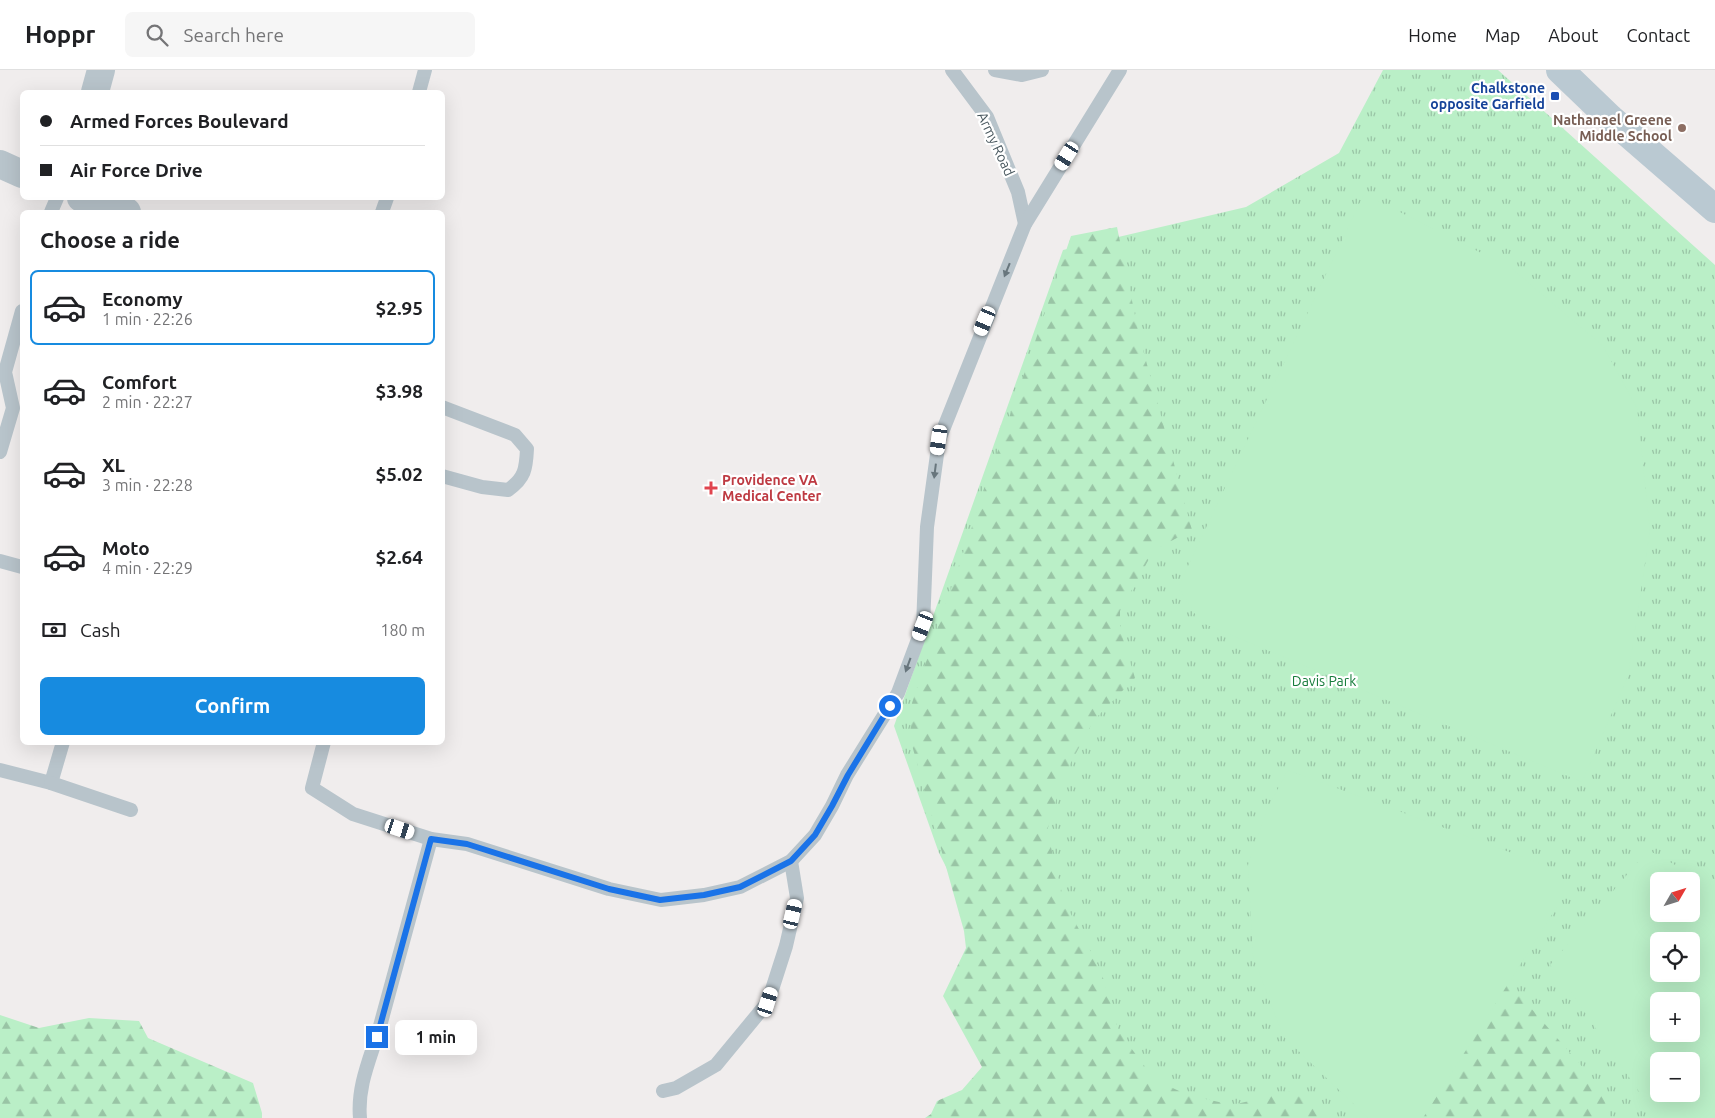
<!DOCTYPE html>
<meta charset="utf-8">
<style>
:root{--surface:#fff;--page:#f6f6f6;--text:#202124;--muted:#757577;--line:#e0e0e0;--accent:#178be0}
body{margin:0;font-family:Ubuntu,sans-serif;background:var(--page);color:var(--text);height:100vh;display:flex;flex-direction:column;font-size:19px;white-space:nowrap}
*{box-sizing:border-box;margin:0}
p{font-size:16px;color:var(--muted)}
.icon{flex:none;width:28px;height:28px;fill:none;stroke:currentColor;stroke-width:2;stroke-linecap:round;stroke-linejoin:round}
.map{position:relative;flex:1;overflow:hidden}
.side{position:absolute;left:20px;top:140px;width:425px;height:535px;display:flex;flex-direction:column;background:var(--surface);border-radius:8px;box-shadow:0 5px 20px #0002}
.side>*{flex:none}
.banner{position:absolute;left:20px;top:20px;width:425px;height:110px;border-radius:8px;box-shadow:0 5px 20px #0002;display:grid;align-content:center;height:110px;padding:0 20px;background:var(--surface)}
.needle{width:32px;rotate:51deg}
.fabs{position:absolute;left:1650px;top:802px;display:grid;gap:10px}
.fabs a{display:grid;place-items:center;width:50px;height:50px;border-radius:8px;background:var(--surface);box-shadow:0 5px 20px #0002;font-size:25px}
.end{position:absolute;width:22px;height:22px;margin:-11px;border:6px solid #1a73e8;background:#fff;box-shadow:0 0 0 2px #fff}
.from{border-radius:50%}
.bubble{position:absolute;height:35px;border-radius:8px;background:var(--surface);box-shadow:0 5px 20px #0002;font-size:16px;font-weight:700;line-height:35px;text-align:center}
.car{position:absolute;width:15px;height:30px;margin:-15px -8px;border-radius:6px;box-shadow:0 0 4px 1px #0007;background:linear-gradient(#fff 24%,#345 0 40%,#fff 0 76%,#345 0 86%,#fff 0)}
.banner b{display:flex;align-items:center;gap:18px;height:48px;font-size:19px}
.banner b+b{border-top:1px solid var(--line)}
.banner i{width:12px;height:12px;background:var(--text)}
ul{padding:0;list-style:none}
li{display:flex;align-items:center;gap:15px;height:75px;margin:0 10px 8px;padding:0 10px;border:2px solid transparent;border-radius:8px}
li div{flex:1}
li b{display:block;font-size:19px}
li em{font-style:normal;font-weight:700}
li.on{border-color:var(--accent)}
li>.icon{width:45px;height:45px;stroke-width:1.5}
h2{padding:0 20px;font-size:22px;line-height:60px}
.pay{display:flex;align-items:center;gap:12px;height:55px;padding:0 20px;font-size:19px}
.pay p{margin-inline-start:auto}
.cta{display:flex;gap:10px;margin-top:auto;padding:10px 20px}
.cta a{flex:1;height:58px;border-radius:8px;background:var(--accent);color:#fff;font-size:20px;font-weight:700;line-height:58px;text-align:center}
header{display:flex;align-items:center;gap:30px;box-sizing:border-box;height:70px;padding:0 25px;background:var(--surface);border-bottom:1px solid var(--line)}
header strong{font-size:24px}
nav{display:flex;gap:28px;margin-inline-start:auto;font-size:18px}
.search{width:350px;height:45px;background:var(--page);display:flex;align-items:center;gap:12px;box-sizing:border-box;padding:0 18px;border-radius:8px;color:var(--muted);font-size:19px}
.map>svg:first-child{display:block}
.grass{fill:url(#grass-tufts);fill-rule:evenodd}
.forest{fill:url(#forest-firs)}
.garden{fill:#baefc7;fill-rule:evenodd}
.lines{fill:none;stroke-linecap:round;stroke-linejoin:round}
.service{stroke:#b8c4cb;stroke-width:14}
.minor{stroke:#b8c4cb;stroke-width:28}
.secondary{stroke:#bac9d2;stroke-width:28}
.oneway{fill:#68767d}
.route{stroke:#1a73e8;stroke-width:6}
.transit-dot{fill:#1a4fb4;stroke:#fff;stroke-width:2}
.education-dot{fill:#8d6e63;stroke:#fff;stroke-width:2}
.health-dot{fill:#e0444e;stroke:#fff;stroke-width:2}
.labels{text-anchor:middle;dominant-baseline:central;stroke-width:4.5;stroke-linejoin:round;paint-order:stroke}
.transit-label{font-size:14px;font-weight:bold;fill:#164399;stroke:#fff;text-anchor:end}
.education-label{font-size:14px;font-weight:bold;fill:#785e54;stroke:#fff;text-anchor:end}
.street-label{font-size:14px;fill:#45545b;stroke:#fff}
.health-label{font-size:14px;font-weight:bold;fill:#be3a42;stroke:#fff;text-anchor:start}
.park-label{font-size:14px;fill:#167c3b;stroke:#fff}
</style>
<header>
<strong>Hoppr</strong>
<div class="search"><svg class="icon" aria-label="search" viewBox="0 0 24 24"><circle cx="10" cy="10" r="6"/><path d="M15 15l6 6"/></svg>Search here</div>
<nav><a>Home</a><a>Map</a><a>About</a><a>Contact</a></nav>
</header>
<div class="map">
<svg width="1715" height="1048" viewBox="0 0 1715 1048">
<defs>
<pattern id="grass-tufts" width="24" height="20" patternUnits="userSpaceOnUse" patternTransform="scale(1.25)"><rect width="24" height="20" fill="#baefc7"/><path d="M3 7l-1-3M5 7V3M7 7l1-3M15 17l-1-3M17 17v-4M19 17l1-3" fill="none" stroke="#99c4a5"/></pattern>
<pattern id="forest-firs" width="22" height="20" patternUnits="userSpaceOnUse" patternTransform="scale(1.25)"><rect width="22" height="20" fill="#baefc7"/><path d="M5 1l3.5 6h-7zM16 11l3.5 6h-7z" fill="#99c4a5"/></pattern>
</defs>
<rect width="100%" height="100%" fill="#f0eded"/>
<path class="grass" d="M1383 0H1498L1715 195V1048H1059L1063 1029 939 783 894 656 1063 180 1246 137 1339 83ZM1659 811H1691V844H1659ZM1659 871H1691V904H1659ZM1659 931H1691V964H1659ZM1659 991H1691V1024H1659Z"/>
<g class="forest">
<polygon points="1117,157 1139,265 1192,460 1154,480 1120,541 1120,559 1135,608 1094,650 1063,707 1047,761 1064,831 1101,901 1119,962 1155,1010 1188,1025 1232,1035 1292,1021 1329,1048 925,1048 931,1044 937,1031 962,1020 982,997 943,926 966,878 964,861 910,668 912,633 1071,166"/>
<polygon points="1486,912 1509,913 1599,1016 1611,1048 1399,1048"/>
<polygon points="0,945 39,958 89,948 139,951 148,968 253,1013 262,1043 262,1048 0,1048"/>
</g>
<g class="garden">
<polygon points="1364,124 1511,198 1603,276 1637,338 1650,460 1628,606 1582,712 1200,552 1178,517"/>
<polygon points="1715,440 1715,599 1711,600 1711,444"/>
<polygon points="1288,700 1552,798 1565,824 1423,1048 1368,1048 1283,966 1253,886 1248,795 1267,739"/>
<path d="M1648 780 1715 817V1037L1713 1048H1663L1648 1035 1569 919 1550 895ZM1691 811V844H1659V811ZM1691 871V904H1659V871ZM1691 931V964H1659V931ZM1691 991V1024H1659V991Z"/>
</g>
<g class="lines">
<g class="service">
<polyline points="952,0 987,47 1018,122 1025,154"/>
<polyline points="995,0 1022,5 1042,0"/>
<polyline points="419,22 425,0"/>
<polyline points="51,142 57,128"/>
<polyline points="382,142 387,128"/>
<path d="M442 337 515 365 527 379C526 399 525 408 508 420L482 417 442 406"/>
<polyline points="0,382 13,338 5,302 22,241"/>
<polyline points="0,491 22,497"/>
<polyline points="324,672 312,718 353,744 431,769 467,774 609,819 661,830 704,825 740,817 791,791 815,765 832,736 847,705 898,623 923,556 927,457 939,370 1025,154 1120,0"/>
<polyline points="0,700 51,713 63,672"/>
<polyline points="51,713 131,740"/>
<polyline points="663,1021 676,1018 716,995 768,932 786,876 797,828 791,791"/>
<path d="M360 1048C357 1015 371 987 380 956 397 894 414 831 431 769"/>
</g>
<g class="minor">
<polyline points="95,22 101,0"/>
<polyline points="0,94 22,104"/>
<polyline points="81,128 127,142"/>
</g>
<polyline class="secondary" points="1560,0 1610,48 1715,139"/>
</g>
<defs><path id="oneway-solid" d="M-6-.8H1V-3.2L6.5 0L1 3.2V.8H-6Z" transform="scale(1.25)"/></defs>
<g class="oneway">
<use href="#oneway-solid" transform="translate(1007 200) rotate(112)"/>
<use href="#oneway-solid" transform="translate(935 401) rotate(97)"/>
<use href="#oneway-solid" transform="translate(908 595) rotate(110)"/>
</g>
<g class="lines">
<polyline class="route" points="377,967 431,769 467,774 609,819 660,830 704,825 740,817 791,791 815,765 832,736 848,705 890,636"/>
</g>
<rect class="transit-dot" x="1550" y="21" width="10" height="10" rx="2.5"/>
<circle class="education-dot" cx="1682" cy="58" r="5"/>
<path class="health-dot" d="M708.5 410.5h5v5h5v5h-5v5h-5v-5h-5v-5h5z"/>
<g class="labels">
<g class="transit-label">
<text x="1545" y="18">Chalkstone<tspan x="1545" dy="16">opposite Garfield</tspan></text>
</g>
<g class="education-label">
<text x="1672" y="50">Nathanael Greene<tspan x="1672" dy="16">Middle School</tspan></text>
</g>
<g class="street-label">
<text transform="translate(996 74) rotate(65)">Army Road</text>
</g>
<g class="health-label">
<text x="722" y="410">Providence VA<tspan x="722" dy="16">Medical Center</tspan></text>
</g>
<g class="park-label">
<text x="1324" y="611">Davis Park</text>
</g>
</g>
</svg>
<div class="fabs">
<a><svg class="needle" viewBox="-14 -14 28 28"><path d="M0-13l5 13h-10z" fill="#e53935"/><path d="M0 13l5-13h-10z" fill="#757577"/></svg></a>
<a><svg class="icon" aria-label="locate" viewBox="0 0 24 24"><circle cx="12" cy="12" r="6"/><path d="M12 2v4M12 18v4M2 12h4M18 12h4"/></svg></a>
<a>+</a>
<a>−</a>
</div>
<i class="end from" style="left:890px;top:636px"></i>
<i class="end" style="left:377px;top:967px"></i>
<div class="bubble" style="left:395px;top:950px;width:82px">1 min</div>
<i class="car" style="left:1067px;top:86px;rotate:212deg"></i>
<i class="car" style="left:985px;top:251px;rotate:203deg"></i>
<i class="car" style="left:939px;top:370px;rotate:188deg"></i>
<i class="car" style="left:923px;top:556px;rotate:201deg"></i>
<i class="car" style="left:400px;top:759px;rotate:108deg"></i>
<i class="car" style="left:793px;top:844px;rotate:13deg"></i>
<i class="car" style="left:768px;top:932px;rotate:18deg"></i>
<div class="banner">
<b><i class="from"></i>Armed Forces Boulevard</b>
<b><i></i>Air Force Drive</b>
</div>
<section class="side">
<h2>Choose a ride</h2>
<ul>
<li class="on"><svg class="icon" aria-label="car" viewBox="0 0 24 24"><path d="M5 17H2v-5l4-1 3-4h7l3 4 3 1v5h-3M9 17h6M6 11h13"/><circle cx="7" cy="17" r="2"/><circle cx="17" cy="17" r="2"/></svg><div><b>Economy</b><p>1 min · 22:26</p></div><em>$2.95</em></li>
<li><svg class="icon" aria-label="car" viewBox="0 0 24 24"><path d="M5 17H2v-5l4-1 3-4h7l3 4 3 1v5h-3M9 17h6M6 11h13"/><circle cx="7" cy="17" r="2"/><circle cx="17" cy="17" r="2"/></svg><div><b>Comfort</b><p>2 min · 22:27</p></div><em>$3.98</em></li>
<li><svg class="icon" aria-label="car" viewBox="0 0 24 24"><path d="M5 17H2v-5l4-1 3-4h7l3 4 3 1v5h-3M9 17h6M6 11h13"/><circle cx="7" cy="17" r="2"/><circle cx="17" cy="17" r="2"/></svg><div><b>XL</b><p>3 min · 22:28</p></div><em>$5.02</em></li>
<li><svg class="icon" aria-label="car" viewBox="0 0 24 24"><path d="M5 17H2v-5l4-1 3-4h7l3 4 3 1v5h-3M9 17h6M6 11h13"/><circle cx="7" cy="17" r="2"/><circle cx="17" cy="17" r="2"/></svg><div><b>Moto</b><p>4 min · 22:29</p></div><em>$2.64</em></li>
</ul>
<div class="pay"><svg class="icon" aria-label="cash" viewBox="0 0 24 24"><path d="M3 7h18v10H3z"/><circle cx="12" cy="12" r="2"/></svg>Cash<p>180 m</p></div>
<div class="cta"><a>Confirm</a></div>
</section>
</div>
